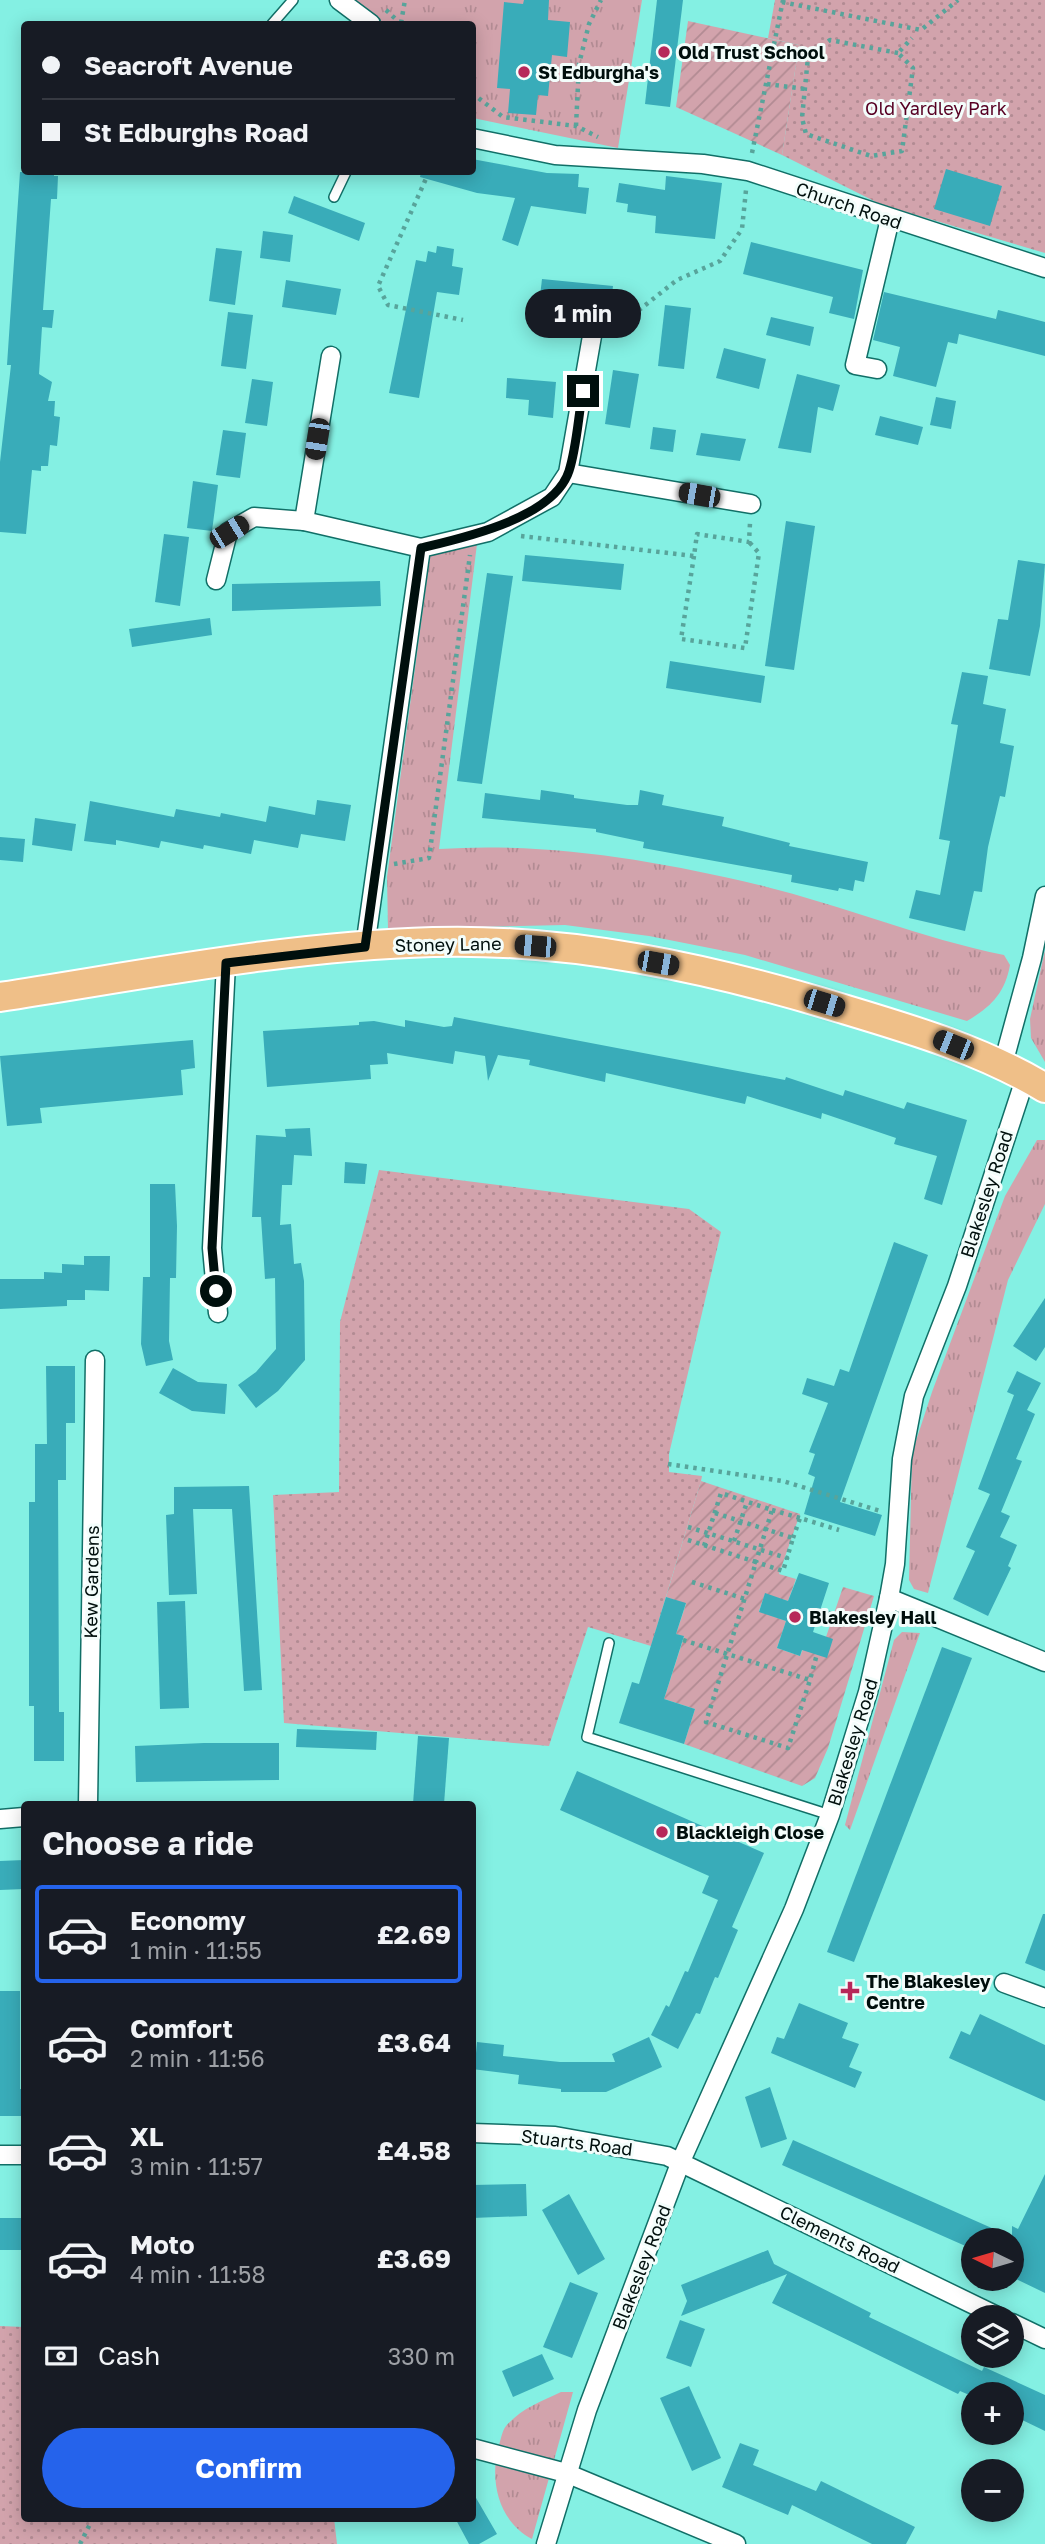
<!DOCTYPE html>
<meta charset="utf-8">
<style>
:root{--surface:#171b24;--page:#20242c;--text:#f1f3f6;--muted:#9ea1a6;--line:#363941;--accent:#2563eb}
body{margin:0;font-family:"Golos Text",sans-serif;background:var(--page);color:var(--text);height:100vh;display:flex;flex-direction:column;font-size:26px;white-space:nowrap}
*{box-sizing:border-box;margin:0}
p{font-size:23px;color:var(--muted)}
.icon{flex:none;width:38px;height:38px;fill:none;stroke:currentColor;stroke-width:2;stroke-linecap:round;stroke-linejoin:round}
.map{position:relative;flex:1;overflow:hidden}
.panel{position:absolute;left:21px;top:1801px;width:455px;height:721px;display:flex;flex-direction:column;background:var(--surface);border-radius:7px;box-shadow:0 4px 18px #0003}
.panel>*{flex:none}
.hud{position:absolute;left:21px;top:21px;width:455px;height:154px;border-radius:7px;box-shadow:0 4px 18px #0003;display:grid;align-content:center;height:154px;padding:0 21px;background:var(--surface)}
.needle{width:46px;rotate:275deg}
.fabs{position:absolute;left:961px;top:2228px;display:grid;gap:14px}
.fabs a{display:grid;place-items:center;width:63px;height:63px;border-radius:50%;background:var(--surface);box-shadow:0 4px 18px #0003;font-size:35px}
.end{position:absolute;width:32px;height:32px;margin:-16px;border:9px solid #000f0d;background:#fff;box-shadow:0 0 0 4px #fff}
.from{border-radius:50%}
.bubble{position:absolute;height:49px;border-radius:24px;background:var(--surface);box-shadow:0 4px 18px #0003;font-size:23px;font-weight:700;line-height:49px;text-align:center}
.car{position:absolute;width:21px;height:42px;margin:-21px -10px;border-radius:9px;box-shadow:0 0 5px 2px #0007;background:linear-gradient(#222 24%,#8ab4d8 0 40%,#222 0 76%,#8ab4d8 0 86%,#222 0)}
.hud b{display:flex;align-items:center;gap:24px;height:66px;font-size:26px}
.hud b+b{border-top:2px solid var(--line)}
.hud i{width:18px;height:18px;background:var(--text)}
ul{padding:0;list-style:none}
li{display:flex;align-items:center;gap:21px;height:98px;margin:0 14px 10px;padding:0 7px;border:4px solid transparent;border-radius:7px}
li div{flex:1}
li b{display:block;font-size:26px}
li em{font-style:normal;font-weight:700}
li.selected{border-color:var(--accent)}
li>.icon{width:63px;height:63px;stroke-width:1.5}
h2{padding:0 21px;font-size:32px;line-height:84px}
.pay{display:flex;align-items:center;gap:18px;height:77px;padding:0 21px;font-size:26px}
.pay p{margin-inline-start:auto}
.button{display:flex;gap:14px;margin-top:auto;padding:14px 21px}
.button a{flex:1;height:80px;border-radius:42px;background:var(--accent);color:#fff;font-size:28px;font-weight:700;line-height:80px;text-align:center}
.map>svg:first-child{display:block}
.grass{fill:url(#grass-tufts)}
.park{fill:url(#park-dots)}
.garden{fill:url(#garden-furrows)}
.building{fill:#39acb9}
.lines{fill:none;stroke-linecap:round;stroke-linejoin:round}
.lane-casing{stroke:#116f67;stroke-width:12}
.street-casing{stroke:#116f67;stroke-width:21}
.primary-casing{stroke:#fff;stroke-width:32}
.path{stroke:#58a49b;stroke-width:4.5;stroke-dasharray:3.5 5;stroke-linecap:butt}
.lane{stroke:#fff;stroke-width:9}
.street{stroke:#fff;stroke-width:18}
.primary{stroke:#efbf88;stroke-width:28}
.route{stroke:#000f0d;stroke-width:9}
.poi-dot{fill:#b7285a;stroke:#f3fdfb;stroke-width:2.5}
.labels{text-anchor:middle;dominant-baseline:central;stroke-width:6;stroke-linejoin:round;paint-order:stroke}
.poi-label{font-size:18px;font-weight:bold;fill:#000f0d;stroke:#f3fdfb;text-anchor:start}
.park-label{font-size:18px;fill:#570023;stroke:#f3fdfb}
.street-label{font-size:18px;fill:#000f0d;stroke:#f3fdfb}
</style>
<div class="map">
<svg width="1045" height="2544" viewBox="0 0 1045 2544">
<defs>
<pattern id="grass-tufts" width="24" height="20" patternUnits="userSpaceOnUse" patternTransform="scale(1.75)"><rect width="24" height="20" fill="#d2a3ac"/><path d="M3 7l-1-3M5 7V3M7 7l1-3M15 17l-1-3M17 17v-4M19 17l1-3" fill="none" stroke="#b28b93"/></pattern>
<pattern id="park-dots" width="8" height="8" patternUnits="userSpaceOnUse" patternTransform="scale(1.75)"><rect width="8" height="8" fill="#d2a3ac"/><path d="M2 2h.1M6 6h.1" fill="none" stroke="#b28b93" stroke-width="1.8" stroke-linecap="round"/></pattern>
<pattern id="garden-furrows" width="10" height="10" patternUnits="userSpaceOnUse" patternTransform="scale(1.75)"><rect width="10" height="10" fill="#d2a3ac"/><path d="M-1 1l2-2M0 10L10 0M9 11l2-2" fill="none" stroke="#b28b93"/></pattern>
</defs>
<rect width="100%" height="100%" fill="#84f0e3"/>
<g class="grass">
<polygon points="355,0 642,0 618,148 473,118 472,24 383,24"/>
<path d="M477 544 439 849C547 842 654 860 759 885 842 905 920 938 1004 955L1010 965C1005 993 991 1007 967 1021L745 955 649 936 565 925 388 929 387 877 430 556Z"/>
<polygon points="1045,950 1045,1062 1031,1038 1030,1019"/>
<polygon points="1037,1140 1045,1140 1045,1204 1008,1280 928,1593 914,1589 909,1580 912,1453 932,1392 1005,1196"/>
<polygon points="902,1632 920,1633 850,1830 845,1825 894,1640"/>
<path d="M561 2392H573L532 2539C498 2521 489 2480 499 2445 501 2439 502 2431 506 2426 522 2408 540 2402 561 2392Z"/>
</g>
<g class="park">
<polygon points="775,0 1045,0 1045,253 882,205 782,155 799,45 768,38"/>
<polygon points="379,1170 689,1209 721,1232 669,1454 669,1472 702,1476 701,1481 651,1646 588,1627 549,1746 284,1723 273,1495 339,1492 340,1322"/>
<polygon points="0,2326 24,2327 24,2518 334,2518 337,2544 0,2544"/>
</g>
<g class="garden">
<polygon points="688,21 799,45 782,155 676,107"/>
<polygon points="701,1481 800,1514 779,1574 796,1579 788,1601 765,1594 759,1611 786,1621 777,1648 800,1656 803,1649 826,1637 843,1587 874,1596 828,1748 815,1778 802,1786 684,1744 695,1709 664,1699 684,1637 676,1634 686,1604 666,1597"/>
</g>
<g class="building">
<polygon points="524,0 549,0 548,20 570,22 567,57 552,55 548,96 538,95 536,115 508,113 510,89 497,88 504,2 523,4"/>
<polygon points="657,0 683,0 670,107 645,104"/>
<polygon points="472,159 547,173 579,174 578,187 589,188 586,214 531,206 518,246 502,240 515,198 477,193 420,177 421,172 472,172"/>
<polygon points="946,169 1002,186 990,226 934,209"/>
<polygon points="20,172 54,172 54,176 58,176 57,199 51,199 43,310 54,310 52,328 42,327 39,374 52,382 48,401 55,401 54,416 60,417 57,446 50,445 48,466 41,466 41,471 32,470 26,534 0,532 0,462 11,365 7,365"/>
<polygon points="666,176 722,183 715,239 655,233 656,216 627,212 628,204 616,202 619,183 665,190"/>
<polygon points="294,196 365,223 359,241 288,213"/>
<polygon points="263,231 293,235 290,262 260,258"/>
<polygon points="751,242 863,270 854,319 829,313 833,297 743,274"/>
<polygon points="437,246 454,249 452,266 463,268 459,295 437,292 419,398 389,393 416,260 426,262 428,251 436,253"/>
<polygon points="216,248 242,251 235,305 209,301"/>
<polygon points="542,279 613,286 610,313 539,305"/>
<polygon points="286,280 341,289 336,315 282,307"/>
<polygon points="884,292 996,319 998,310 1045,322 1045,356 959,334 957,344 948,342 936,387 893,376 900,347 873,340"/>
<polygon points="665,305 691,308 684,369 658,366"/>
<polygon points="228,312 253,315 246,369 221,366"/>
<polygon points="771,317 814,327 810,346 766,335"/>
<polygon points="724,348 766,359 759,389 716,378"/>
<polygon points="613,370 639,374 630,428 605,424"/>
<polygon points="797,374 840,385 833,411 818,407 811,453 778,448"/>
<polygon points="507,378 556,382 553,418 528,415 529,400 506,398"/>
<polygon points="252,379 273,382 267,426 245,423"/>
<polygon points="936,397 956,401 951,429 930,425"/>
<polygon points="880,416 923,427 918,445 875,435"/>
<polygon points="653,427 676,430 673,452 650,449"/>
<polygon points="223,430 246,433 240,478 216,475"/>
<polygon points="701,433 746,439 740,461 696,455"/>
<polygon points="193,481 218,485 212,531 187,528"/>
<polygon points="786,521 815,526 794,670 765,666"/>
<polygon points="164,534 189,537 180,606 155,602"/>
<polygon points="525,555 624,564 621,590 522,581"/>
<polygon points="1018,560 1045,564 1040,626 1030,676 989,669 998,619 1008,620"/>
<polygon points="487,573 513,576 482,784 457,781"/>
<polygon points="380,581 381,606 232,611 232,584"/>
<polygon points="210,618 212,635 132,647 129,629"/>
<polygon points="670,661 765,676 761,703 666,688"/>
<polygon points="962,672 988,676 983,704 1006,709 1000,743 1014,746 1005,797 1000,796 988,847 982,892 974,891 965,931 909,918 916,890 940,895 950,841 939,839 958,725 951,724"/>
<polygon points="541,790 574,795 574,798 627,805 638,805 640,790 664,795 662,805 724,817 722,826 790,843 789,846 868,862 864,882 855,880 853,891 839,888 838,891 791,882 792,875 643,848 644,842 596,832 596,829 482,818 485,793 540,800"/>
<polygon points="317,800 351,805 345,841 301,834 298,848 254,840 251,854 204,845 203,849 161,841 159,848 116,840 116,845 84,841 90,801 174,817 176,809 220,817 221,813 266,822 269,806 315,815"/>
<polygon points="35,818 76,824 72,851 32,845"/>
<polygon points="0,837 25,839 23,862 0,860"/>
<polygon points="454,1017 785,1080 786,1077 843,1096 845,1090 904,1109 907,1102 967,1120 942,1205 924,1199 937,1156 894,1144 896,1138 822,1113 821,1119 747,1096 745,1104 606,1073 605,1082 529,1065 530,1060 498,1055 488,1081 485,1056 455,1051 453,1064 387,1053 388,1064 370,1065 371,1079 267,1087 263,1031 359,1025 359,1022 374,1021 405,1027 405,1020 444,1027 452,1026"/>
<polygon points="193,1040 195,1068 181,1070 183,1095 40,1108 42,1123 7,1126 0,1056"/>
<polygon points="310,1128 312,1156 294,1155 292,1185 282,1185 280,1225 291,1224 294,1264 301,1263 304,1281 305,1360 278,1391 256,1408 238,1385 256,1372 276,1349 275,1278 265,1279 261,1217 252,1217 256,1135 286,1137 285,1129"/>
<polygon points="345,1162 367,1164 365,1184 344,1183"/>
<polygon points="150,1184 175,1184 177,1226 176,1278 170,1278 169,1341 173,1360 146,1366 141,1344 143,1277 150,1277"/>
<polygon points="894,1242 928,1255 840,1502 882,1515 875,1536 804,1514 815,1477 808,1474 815,1454 809,1452 828,1403 802,1394 807,1378 834,1386 840,1369 849,1372"/>
<polygon points="84,1256 110,1256 109,1291 85,1290 85,1300 67,1300 67,1306 0,1309 0,1279 44,1279 44,1272 62,1273 62,1264 84,1265"/>
<polygon points="1045,1298 1045,1347 1036,1361 1013,1346"/>
<polygon points="46,1366 75,1366 75,1423 66,1423 66,1480 58,1480 59,1712 64,1712 64,1761 34,1761 34,1706 29,1706 29,1502 35,1502 35,1444 47,1444"/>
<polygon points="173,1368 198,1382 227,1384 225,1414 192,1411 159,1393"/>
<polygon points="1017,1371 1041,1383 1027,1410 1035,1414 1016,1459 1022,1461 1001,1512 1010,1516 1000,1537 1017,1545 1008,1566 1011,1568 988,1616 953,1599 975,1551 966,1547 990,1494 978,1489 1014,1395 1007,1392"/>
<polygon points="249,1486 262,1690 244,1691 232,1509 193,1509 197,1594 169,1595 166,1515 174,1514 174,1487"/>
<polygon points="799,1573 829,1583 813,1632 833,1639 827,1658 802,1650 800,1656 777,1648 786,1621 759,1612 765,1593 788,1601"/>
<polygon points="666,1597 686,1603 676,1634 684,1636 664,1699 695,1709 684,1744 619,1723 632,1682 639,1684"/>
<polygon points="185,1601 189,1708 160,1709 157,1602"/>
<polygon points="942,1647 972,1658 854,1962 827,1952"/>
<polygon points="297,1729 377,1732 376,1750 296,1747"/>
<polygon points="418,1736 449,1738 444,1804 413,1804"/>
<polygon points="204,1743 279,1743 279,1780 136,1782 135,1746"/>
<polygon points="577,1771 764,1853 732,1927 738,1930 718,1978 715,1977 700,2014 696,2013 678,2049 651,2035 666,2005 669,2007 685,1971 688,1972 718,1900 702,1893 709,1876 560,1810"/>
<polygon points="24,1860 24,1889 0,1890 0,1861"/>
<polygon points="1043,1914 1045,1914 1045,1971 1025,1963"/>
<polygon points="0,1991 20,1991 20,2089 24,2089 24,2116 0,2116"/>
<polygon points="799,2003 848,2023 842,2038 859,2044 849,2067 862,2072 855,2088 771,2053 777,2037 784,2039"/>
<polygon points="980,2014 1045,2045 1045,2101 949,2058 961,2031 970,2035"/>
<polygon points="649,2037 662,2067 606,2092 561,2092 561,2089 518,2084 519,2075 472,2069 472,2052 476,2053 477,2042 504,2045 503,2056 560,2062 615,2062 612,2054"/>
<polygon points="770,2087 787,2139 761,2148 745,2097"/>
<polygon points="793,2140 1012,2237 1012,2226 1018,2229 1045,2174 1045,2293 1012,2277 1012,2240 973,2240 970,2248 782,2165"/>
<polygon points="526,2184 527,2216 472,2218 472,2185"/>
<polygon points="569,2194 605,2259 578,2275 542,2210"/>
<rect x="0" y="2218" width="24" height="32"/>
<polygon points="768,2250 774,2264 871,2313 869,2317 982,2371 984,2367 1045,2395 1045,2431 1012,2415 1012,2394 967,2394 960,2391 958,2394 772,2303 787,2274 681,2316 687,2301 681,2285"/>
<polygon points="570,2282 598,2293 572,2358 543,2347"/>
<polygon points="680,2320 705,2329 691,2367 666,2358"/>
<polygon points="542,2354 554,2379 513,2397 502,2371"/>
<polygon points="689,2386 721,2458 692,2471 660,2398"/>
<polygon points="740,2443 759,2450 753,2465 816,2491 821,2481 915,2527 906,2544 872,2544 792,2505 788,2515 722,2487"/>
<polygon points="472,2491 497,2534 479,2544 469,2544 455,2518 472,2518"/>
</g>
<g class="lines">
<defs>
<g id="lane">
<polyline points="272,24 293,0"/>
<polyline points="334,197 346,172"/>
<polyline points="609,1643 587,1737 830,1815"/>
</g>
<g id="street">
<polyline points="339,0 371,24"/>
<polyline points="472,138 555,155 703,164 748,171 1045,268"/>
<polyline points="331,356 304,521 421,548"/>
<polyline points="877,369 855,365 890,219"/>
<polyline points="568,473 751,504"/>
<polyline points="216,580 228,532 254,517 304,521"/>
<polyline points="365,947 421,548 488,532 552,497 568,473 592,336"/>
<polyline points="1003,1064 1032,958 1045,896"/>
<polyline points="218,1313 212,1248 226,963"/>
<polyline points="889,1598 1045,1662"/>
<polyline points="88,1804 95,1360"/>
<polyline points="0,1819 24,1817"/>
<polyline points="1004,1983 1045,1998"/>
<polyline points="472,2133 555,2136 667,2156 999,2317"/>
<polyline points="0,2155 24,2155"/>
<polyline points="1012,2323 1045,2339"/>
<polyline points="472,2448 566,2473 736,2544"/>
<polyline points="546,2544 587,2410 681,2161 794,1909 830,1815 868,1692 889,1598 895,1564 902,1459 914,1396 957,1286 1026,1076"/>
</g>
<path id="primary" d="M0 997C143 975 288 946 433 942 570 938 709 968 840 1008 910 1029 982 1050 1045 1088"/>
</defs>
<use href="#lane" class="lane-casing"/>
<use href="#street" class="street-casing"/>
<use href="#primary" class="primary-casing"/>
<g class="path">
<polyline points="782,2 921,30 958,0"/>
<polyline points="386,10 401,24"/>
<polyline points="401,23 405,0"/>
<polyline points="898,53 830,40 808,57 802,118 806,134 871,156 902,151 913,68 898,53 912,38"/>
<polyline points="767,84 805,89"/>
<polyline points="472,93 503,117 576,126 598,137"/>
<polyline points="576,126 579,64 589,24 601,0"/>
<polyline points="752,153 783,0"/>
<polyline points="429,172 378,286 388,305 463,320"/>
<polyline points="609,327 634,314 677,280 720,261 742,229 746,190"/>
<polyline points="521,536 694,556 697,534 749,542 750,523"/>
<polyline points="694,556 681,639 745,648 759,553 749,542"/>
<polyline points="394,864 429,858 470,555"/>
<polyline points="668,1464 783,1481 880,1511"/>
<polyline points="772,1510 800,1518"/>
<polyline points="715,1513 793,1538 787,1558"/>
<path d="M688 1527C721 1537 754 1548 787 1558L783 1571 756 1562C761 1545 767 1527 772 1510L721 1493 704 1546"/>
<polyline points="793,1538 800,1518 839,1530"/>
<polyline points="688,1540 756,1562 706,1722 788,1748 810,1680"/>
<polyline points="734,1541 747,1502"/>
<polyline points="692,1582 745,1599"/>
<polyline points="820,1610 865,1624"/>
<polyline points="683,1640 810,1680 817,1654"/>
<polyline points="80,2544 93,2518"/>
</g>
<use href="#lane" class="lane"/>
<use href="#street" class="street"/>
<use href="#primary" class="primary"/>
</g>
<g class="lines">
<path class="route" d="M216 1291 212 1248 226 963 365 947 421 548C463 538 554 518 569 471 577 446 578 417 583 391"/>
</g>
<g class="poi-dot">
<circle cx="664" cy="52" r="7"/>
<circle cx="524" cy="72" r="7"/>
<circle cx="795" cy="1617" r="7"/>
<circle cx="662" cy="1832" r="7"/>
<path d="M846.5 1980.5h7v7h7v7h-7v7h-7v-7h-7v-7h7z"/>
</g>
<g class="labels">
<g class="poi-label">
<text x="678" y="52">Old Trust School</text>
<text x="538" y="72">St Edburgha's</text>
<text x="809" y="1617">Blakesley Hall</text>
<text x="676" y="1832">Blackleigh Close</text>
<text x="866" y="1981">The Blakesley<tspan x="866" dy="21">Centre</tspan></text>
</g>
<g class="park-label">
<text x="936" y="108">Old Yardley Park</text>
</g>
<g class="street-label">
<text transform="translate(849 205) rotate(19)">Church Road</text>
<text transform="translate(448 944) rotate(-1)">Stoney Lane</text>
<text transform="translate(986 1194) rotate(-72)">Blakesley Road</text>
<text transform="translate(91 1582) rotate(-89)">Kew Gardens</text>
<text transform="translate(852 1742) rotate(-73)">Blakesley Road</text>
<text transform="translate(577 2142) rotate(7)">Stuarts Road</text>
<text transform="translate(840 2239) rotate(26)">Clements Road</text>
<text transform="translate(641 2267) rotate(-69)">Blakesley Road</text>
</g>
</g>
</svg>
<div class="fabs">
<a><svg class="needle" viewBox="-14 -14 28 28"><path d="M0-13l5 13h-10z" fill="#e53935"/><path d="M0 13l5-13h-10z" fill="#9ea1a6"/></svg></a>
<a><svg class="icon" aria-label="layers" viewBox="0 0 24 24"><path d="M12 4l9 5-9 5-9-5zM3 14l9 5 9-5"/></svg></a>
<a>+</a>
<a>−</a>
</div>
<i class="end from" style="left:216px;top:1291px"></i>
<i class="end" style="left:583px;top:391px"></i>
<div class="bubble" style="left:525px;top:289px;width:116px">1 min</div>
<i class="car" style="left:317px;top:439px;rotate:189deg"></i>
<i class="car" style="left:699px;top:495px;rotate:280deg"></i>
<i class="car" style="left:229px;top:532px;rotate:59deg"></i>
<i class="car" style="left:535px;top:946px;rotate:275deg"></i>
<i class="car" style="left:658px;top:963px;rotate:100deg"></i>
<i class="car" style="left:824px;top:1003px;rotate:107deg"></i>
<i class="car" style="left:953px;top:1045px;rotate:292deg"></i>
<div class="hud">
<b><i class="from"></i>Seacroft Avenue</b>
<b><i></i>St Edburghs Road</b>
</div>
<section class="panel">
<h2>Choose a ride</h2>
<ul>
<li class="selected"><svg class="icon" aria-label="car" viewBox="0 0 24 24"><path d="M5 17H2v-5l4-1 3-4h7l3 4 3 1v5h-3M9 17h6M6 11h13"/><circle cx="7" cy="17" r="2"/><circle cx="17" cy="17" r="2"/></svg><div><b>Economy</b><p>1 min · 11:55</p></div><em>£2.69</em></li>
<li><svg class="icon" aria-label="car" viewBox="0 0 24 24"><path d="M5 17H2v-5l4-1 3-4h7l3 4 3 1v5h-3M9 17h6M6 11h13"/><circle cx="7" cy="17" r="2"/><circle cx="17" cy="17" r="2"/></svg><div><b>Comfort</b><p>2 min · 11:56</p></div><em>£3.64</em></li>
<li><svg class="icon" aria-label="car" viewBox="0 0 24 24"><path d="M5 17H2v-5l4-1 3-4h7l3 4 3 1v5h-3M9 17h6M6 11h13"/><circle cx="7" cy="17" r="2"/><circle cx="17" cy="17" r="2"/></svg><div><b>XL</b><p>3 min · 11:57</p></div><em>£4.58</em></li>
<li><svg class="icon" aria-label="car" viewBox="0 0 24 24"><path d="M5 17H2v-5l4-1 3-4h7l3 4 3 1v5h-3M9 17h6M6 11h13"/><circle cx="7" cy="17" r="2"/><circle cx="17" cy="17" r="2"/></svg><div><b>Moto</b><p>4 min · 11:58</p></div><em>£3.69</em></li>
</ul>
<div class="pay"><svg class="icon" aria-label="cash" viewBox="0 0 24 24"><path d="M3 7h18v10H3z"/><circle cx="12" cy="12" r="2"/></svg>Cash<p>330 m</p></div>
<div class="button"><a>Confirm</a></div>
</section>
</div>
